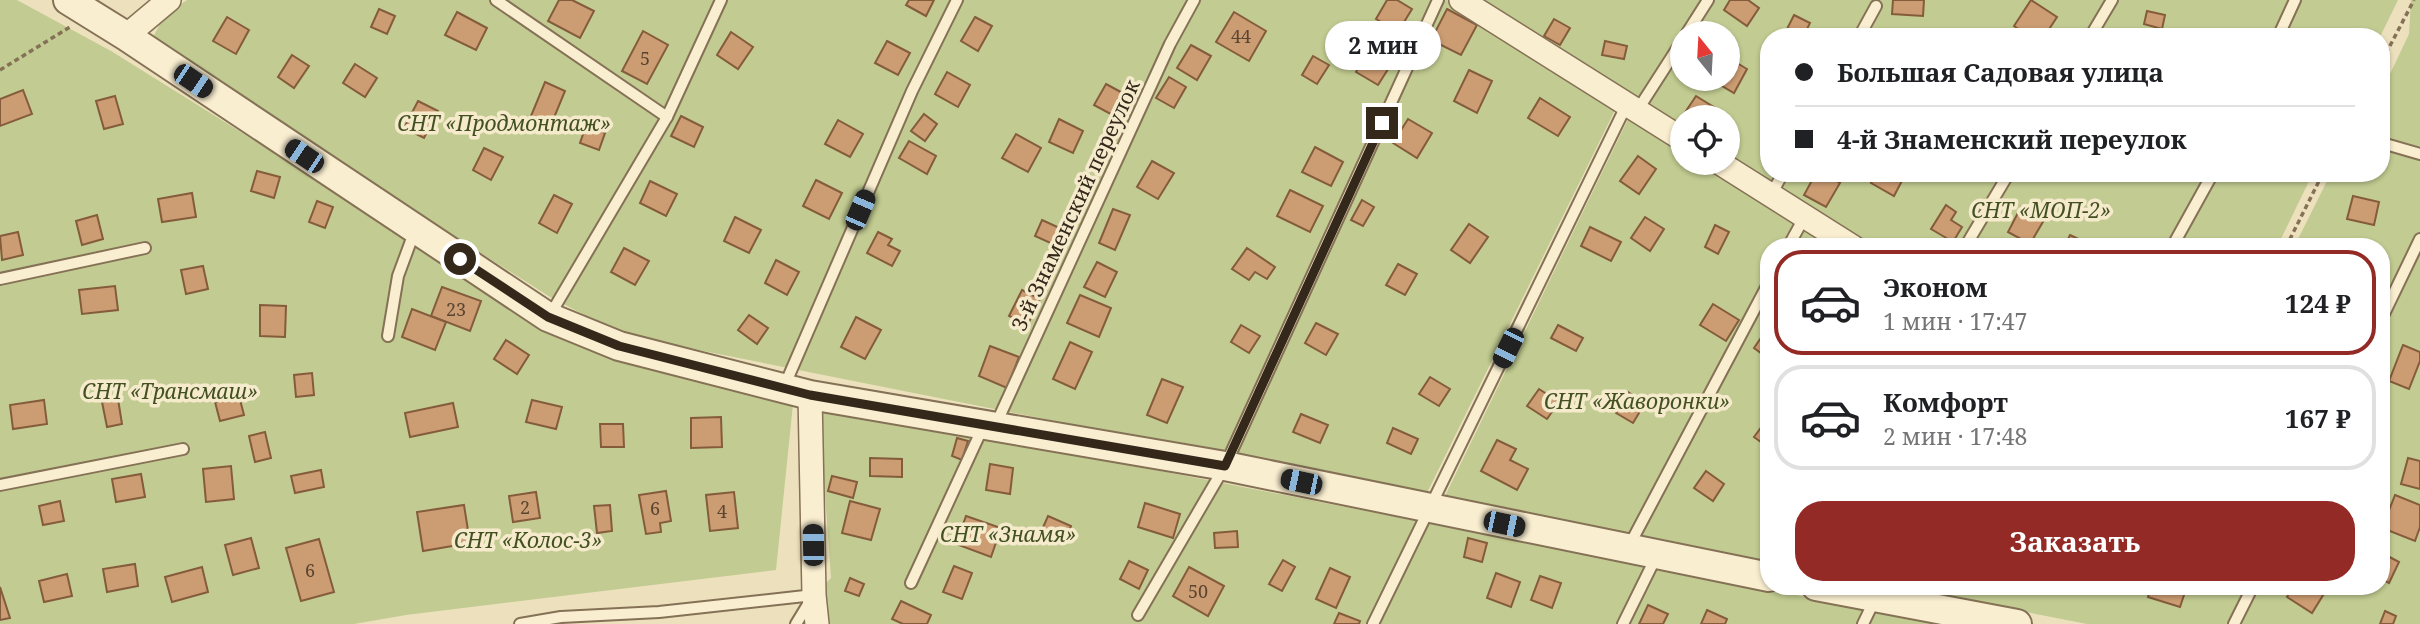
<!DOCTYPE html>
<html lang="ru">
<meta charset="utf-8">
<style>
:root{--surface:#fff;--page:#f6f6f6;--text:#202124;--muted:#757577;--line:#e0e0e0;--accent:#942a26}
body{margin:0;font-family:"Noto Serif",serif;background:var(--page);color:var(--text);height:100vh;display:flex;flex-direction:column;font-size:26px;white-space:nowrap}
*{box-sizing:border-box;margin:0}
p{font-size:23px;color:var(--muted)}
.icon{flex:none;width:38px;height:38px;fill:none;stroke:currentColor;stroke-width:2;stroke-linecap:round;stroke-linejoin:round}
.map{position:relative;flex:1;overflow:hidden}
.side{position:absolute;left:1760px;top:238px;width:630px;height:357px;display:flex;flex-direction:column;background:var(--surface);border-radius:28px;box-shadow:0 2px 5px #0004}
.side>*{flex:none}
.banner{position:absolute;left:1760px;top:28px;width:630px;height:154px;border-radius:28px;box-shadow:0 2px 5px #0004;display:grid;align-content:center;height:154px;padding:0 35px;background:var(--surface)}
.needle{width:46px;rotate:342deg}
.fabs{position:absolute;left:1670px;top:21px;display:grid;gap:14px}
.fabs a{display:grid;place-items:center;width:70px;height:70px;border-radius:50%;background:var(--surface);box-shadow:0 2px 5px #0004;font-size:35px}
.end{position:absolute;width:32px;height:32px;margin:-16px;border:9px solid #34281b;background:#fff;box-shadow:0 0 0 4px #fff}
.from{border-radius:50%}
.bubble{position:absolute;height:49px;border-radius:24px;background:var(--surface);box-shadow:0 2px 5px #0004;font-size:23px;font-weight:700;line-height:49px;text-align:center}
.car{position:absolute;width:21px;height:42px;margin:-21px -10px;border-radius:9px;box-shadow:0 0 5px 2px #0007;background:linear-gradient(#222 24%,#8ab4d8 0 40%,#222 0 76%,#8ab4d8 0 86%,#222 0)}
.banner b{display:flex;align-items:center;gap:24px;height:66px;font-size:26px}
.banner b+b{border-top:2px solid var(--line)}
.banner i{width:18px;height:18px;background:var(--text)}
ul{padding:12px 0 0;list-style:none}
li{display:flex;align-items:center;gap:21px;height:105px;margin:0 14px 10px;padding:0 21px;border:4px solid var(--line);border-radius:28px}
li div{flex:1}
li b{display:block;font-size:26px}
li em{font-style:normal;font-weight:700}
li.active{border-color:var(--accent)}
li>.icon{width:63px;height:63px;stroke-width:1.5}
.cta{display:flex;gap:14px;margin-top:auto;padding:14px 35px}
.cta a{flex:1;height:80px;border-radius:28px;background:var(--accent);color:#fff;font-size:28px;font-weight:700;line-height:80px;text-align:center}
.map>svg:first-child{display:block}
.green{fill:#c2cb91;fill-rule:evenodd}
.building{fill:#cc9c72;stroke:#845c3c;stroke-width:2}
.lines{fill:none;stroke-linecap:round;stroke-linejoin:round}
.service-casing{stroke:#857156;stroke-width:14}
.minor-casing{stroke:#857156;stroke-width:26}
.tertiary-casing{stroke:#857156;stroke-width:32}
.path{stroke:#857156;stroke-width:3.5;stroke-dasharray:5 3.5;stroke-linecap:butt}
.service{stroke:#f9eed0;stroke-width:10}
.minor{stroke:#f9eed0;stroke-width:23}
.tertiary{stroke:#f9eed0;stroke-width:28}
.route{stroke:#34281b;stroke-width:9}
.labels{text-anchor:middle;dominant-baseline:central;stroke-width:7;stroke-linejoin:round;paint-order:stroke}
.number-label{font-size:18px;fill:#5a4531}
.park-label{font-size:21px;font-style:italic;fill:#435122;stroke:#f5ebcc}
.street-label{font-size:21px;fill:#34281b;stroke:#f5ebcc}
</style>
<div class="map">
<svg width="2420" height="624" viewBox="0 0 2420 624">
<rect width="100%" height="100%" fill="#ede1bd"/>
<g class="green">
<polygon points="0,0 17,0 111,51 244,134 524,316 793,404 776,570 406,615 354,624 0,624"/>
<polygon points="187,0 1447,0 1615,110 1426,495 623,335 550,297 150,43 164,16"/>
<path d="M1478 0H2398L2380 37H1769V173H2313L2277 247H1866L1727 159V117H1682V130ZM1682 33H1727V79H1682Z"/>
<polygon points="2411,0 2420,0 2420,624 2087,624 1894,586 2382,586 2382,247 2294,247 2331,173 2382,173 2382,91 2409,34"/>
<polygon points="1629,117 1682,149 1682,163 1703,163 1839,247 1769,247 1769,562 1444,498"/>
<polygon points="819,410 959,432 1202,479 1944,624 817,624 814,595 831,578"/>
</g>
<g class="building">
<polygon points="559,0 572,0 594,11 580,38 548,21"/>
<polygon points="909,0 934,0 926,16 906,5"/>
<polygon points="1387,0 1397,0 1412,9 1398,32 1376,19"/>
<polygon points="1730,0 1748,0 1759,8 1747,26 1724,10"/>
<polygon points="1893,0 1924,0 1923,16 1892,14"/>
<polygon points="2031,0 2057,17 2044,37 2030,37 2014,26"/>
<polygon points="379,9 395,16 387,34 371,27"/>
<polygon points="1447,9 1477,25 1461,55 1431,40"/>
<polygon points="2147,11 2165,15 2162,29 2144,24"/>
<polygon points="457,12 487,28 476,50 445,35"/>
<polygon points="1234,12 1266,31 1249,61 1216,42"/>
<polygon points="1794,15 1810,23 1803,37 1783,37"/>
<polygon points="227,17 249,30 236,54 213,41"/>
<polygon points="975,17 992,26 978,51 961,41"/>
<polygon points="1554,19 1570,28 1560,45 1544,36"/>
<polygon points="643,31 668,45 647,84 622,71"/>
<polygon points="731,32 753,47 738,69 717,55"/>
<polygon points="887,41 910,53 898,75 875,63"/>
<polygon points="1605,41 1627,46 1624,59 1602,55"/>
<polygon points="1191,45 1211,56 1197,80 1177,68"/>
<polygon points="1367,52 1390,66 1378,85 1356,72"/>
<polygon points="292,55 309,66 294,88 278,77"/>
<polygon points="1313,56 1329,65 1317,84 1302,75"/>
<polygon points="1727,57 1747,69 1734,93 1712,80 1727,79"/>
<polygon points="355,64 377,78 365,97 343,83"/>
<polygon points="1469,70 1492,81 1477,113 1454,101"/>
<polygon points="947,72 970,85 958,107 935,94"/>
<polygon points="1169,77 1186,87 1174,108 1156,98"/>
<polygon points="545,82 565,91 551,125 531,116"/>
<polygon points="1106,84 1130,97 1118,118 1094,105"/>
<polygon points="23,90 32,114 0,126 0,99"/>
<polygon points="115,96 123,124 104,129 96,101"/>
<polygon points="1696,96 1717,109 1711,117 1682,117"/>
<polygon points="1540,98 1570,117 1558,136 1528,118"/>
<polygon points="418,101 438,111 424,138 404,128"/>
<polygon points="924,114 937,124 925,141 911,131"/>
<polygon points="681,116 703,127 694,147 671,136"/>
<polygon points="1059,119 1083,131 1073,153 1049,142"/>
<polygon points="1408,119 1432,133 1417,158 1393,143"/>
<polygon points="838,120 863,134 850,157 825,144"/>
<polygon points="586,126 605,133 599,150 580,143"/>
<polygon points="1016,134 1041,148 1028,172 1002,158"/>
<polygon points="909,141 936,156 927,174 899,158"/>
<polygon points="1315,147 1343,162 1331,186 1302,172"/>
<polygon points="484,148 503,157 491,180 473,170"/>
<polygon points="1638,156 1656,169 1639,194 1620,181"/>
<polygon points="1152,161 1174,173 1158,199 1137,187"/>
<polygon points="257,171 280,177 274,198 251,191"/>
<polygon points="1816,173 1822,173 1840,183 1826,207 1804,195"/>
<polygon points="1877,173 1906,173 1894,196 1871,183"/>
<polygon points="816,180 842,193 829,219 803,206"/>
<polygon points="650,181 677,194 666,216 640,203"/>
<polygon points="1290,190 1323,206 1310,232 1277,216"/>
<polygon points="192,193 196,217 162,222 158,199"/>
<polygon points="554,195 572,204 557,233 539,223"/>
<polygon points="2353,196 2379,202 2374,225 2347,219"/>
<polygon points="1362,200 1374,207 1363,226 1351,220"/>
<polygon points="317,201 333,207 325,228 309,222"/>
<polygon points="1946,205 1956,212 1951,220 1962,227 1953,242 1931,229"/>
<polygon points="2021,207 2044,220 2030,244 2008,232"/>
<polygon points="1113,209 1130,215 1115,250 1099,243"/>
<polygon points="97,215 103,239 82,245 76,221"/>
<polygon points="735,217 761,230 749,253 724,241"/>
<polygon points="1645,217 1664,229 1650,251 1631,238"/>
<polygon points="1042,220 1064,230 1057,246 1035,236"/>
<polygon points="1469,224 1488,237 1470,263 1451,250"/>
<polygon points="1715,225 1729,232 1718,254 1705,247"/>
<polygon points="1590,227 1621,242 1611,261 1581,246"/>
<polygon points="18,232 23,255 2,260 0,236"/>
<polygon points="878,232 892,239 888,245 900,251 892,266 867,253"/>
<polygon points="2070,235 2095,247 2064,247"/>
<polygon points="624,248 649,261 635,285 611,272"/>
<polygon points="1247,248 1275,267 1267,279 1255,272 1249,280 1232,269"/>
<polygon points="776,260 799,272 787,295 765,283"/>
<polygon points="1097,262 1117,272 1105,297 1084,287"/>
<polygon points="1398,264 1417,274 1405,295 1386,285"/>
<polygon points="203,266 208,289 186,294 181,270"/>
<polygon points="115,286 118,310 82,314 79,290"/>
<polygon points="442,287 481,301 470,331 431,316"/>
<polygon points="1022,290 1040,299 1028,324 1009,316"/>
<polygon points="1080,295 1111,308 1099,337 1067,323"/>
<polygon points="1713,304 1739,320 1726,341 1700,325"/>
<polygon points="260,305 286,306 285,337 260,336"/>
<polygon points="412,309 446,322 435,350 402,337"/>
<polygon points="749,315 768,328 757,344 738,330"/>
<polygon points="856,317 881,330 865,359 841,347"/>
<polygon points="1316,323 1338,334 1326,355 1305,343"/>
<polygon points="1241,325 1260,336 1249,353 1231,342"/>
<polygon points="1558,325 1583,338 1576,351 1551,338"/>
<polygon points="1769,326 1769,359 1754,348"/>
<polygon points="506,340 529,355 517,374 494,359"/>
<polygon points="1070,342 1092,352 1075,389 1053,379"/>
<polygon points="2403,345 2420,352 2420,361 2409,389 2389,381"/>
<polygon points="990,346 1019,357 1007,388 979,376"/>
<polygon points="312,373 314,395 296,397 294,375"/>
<polygon points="1430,377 1450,389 1439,406 1419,394"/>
<polygon points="1162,379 1183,387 1167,423 1147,415"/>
<polygon points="1539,389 1559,402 1547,419 1527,406"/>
<polygon points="1628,392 1645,403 1633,423 1616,413"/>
<polygon points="239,396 244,415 220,421 215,402"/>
<polygon points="118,399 122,424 107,427 102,402"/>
<polygon points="44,400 47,424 13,429 10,405"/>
<polygon points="532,400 562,407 556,429 526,422"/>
<polygon points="453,403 458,427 410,437 405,413"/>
<polygon points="1301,414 1328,425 1320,443 1293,432"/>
<polygon points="721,417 722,447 691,448 691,418"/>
<polygon points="1768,418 1769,440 1765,445 1754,437"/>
<polygon points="600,424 623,424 624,447 601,447"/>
<polygon points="1393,428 1418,439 1411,454 1387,443"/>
<polygon points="265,432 271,458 255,462 249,436"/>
<polygon points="957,438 968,441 962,460 952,456"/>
<polygon points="1497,440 1516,449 1510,460 1528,469 1517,490 1481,471"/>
<polygon points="870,458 902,459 902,477 870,476"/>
<polygon points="2408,458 2420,461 2420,489 2401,484"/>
<polygon points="990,464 1013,468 1010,494 986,490"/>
<polygon points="231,466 234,499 206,502 203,469"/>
<polygon points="321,470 324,487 295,493 291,476"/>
<polygon points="1706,471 1724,484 1713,501 1694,488"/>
<polygon points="141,474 145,497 116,502 112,479"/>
<polygon points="832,476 857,482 853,498 828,491"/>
<polygon points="666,491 671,521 660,523 661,532 646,534 639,495"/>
<polygon points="536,492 540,518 513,522 509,496"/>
<polygon points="734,492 738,528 710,531 706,495"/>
<polygon points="2395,495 2420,505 2420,527 2415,541 2382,528"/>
<polygon points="60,501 64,521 43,525 39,506"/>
<polygon points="850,501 880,509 871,540 842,533"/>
<polygon points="1145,503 1180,514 1173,538 1138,527"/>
<polygon points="464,505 470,543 423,551 417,512"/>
<polygon points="610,505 612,531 597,533 594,506"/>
<polygon points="966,516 1001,528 991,557 956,544"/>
<polygon points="1048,516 1071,526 1065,541 1041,532"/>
<polygon points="1237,531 1238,547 1215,548 1214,533"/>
<polygon points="251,538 259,568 233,575 225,545"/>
<polygon points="1468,538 1487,543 1482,562 1464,557"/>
<polygon points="319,539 334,592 301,601 286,548"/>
<polygon points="2382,553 2399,562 2389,583 2382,579"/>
<polygon points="1283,560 1295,567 1282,591 1269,584"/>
<polygon points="1129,561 1148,570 1139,589 1120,579"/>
<polygon points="135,564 138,586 107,592 103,569"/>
<polygon points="954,566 972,573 962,599 943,592"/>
<polygon points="202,567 208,592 172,602 165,577"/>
<polygon points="1189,567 1224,586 1208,616 1173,596"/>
<polygon points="1330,568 1350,577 1336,608 1316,599"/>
<polygon points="1496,573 1520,582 1511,607 1487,598"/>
<polygon points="67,574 72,596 44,602 39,581"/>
<polygon points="1540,576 1561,583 1552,608 1531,600"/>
<polygon points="850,578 864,584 859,596 845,591"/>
<polygon points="2152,586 2187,586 2180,607 2148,597"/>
<polygon points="2293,586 2315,586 2325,592 2312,613 2287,597"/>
<polygon points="0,587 10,618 0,620"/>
<polygon points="901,601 931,615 927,624 903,624 892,619"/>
<polygon points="1648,605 1668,614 1663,624 1639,624"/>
<polygon points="1707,610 1727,619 1725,624 1701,624"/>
<polygon points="2385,611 2396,616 2393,624 2380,624"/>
<polygon points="1339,613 1360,621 1359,624 1334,624"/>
</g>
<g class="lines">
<defs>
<g id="service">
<polyline points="496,0 667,117"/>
<polyline points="1687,33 1708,0"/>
<polyline points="1859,37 1876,6"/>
<polyline points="2090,37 2112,0"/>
<polyline points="2278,37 2295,0"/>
<polyline points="1637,111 1682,41"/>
<polyline points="2382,143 2420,154"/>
<polyline points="1771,195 1783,173"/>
<polyline points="1788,247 1805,216"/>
<polyline points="1965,247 2009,173"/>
<polyline points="2172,247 2213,173"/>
<polyline points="0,279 145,248"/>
<polyline points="550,315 667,117 721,0"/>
<polyline points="2382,318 2420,239"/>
<polyline points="388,336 398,276 415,230"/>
<polyline points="784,387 912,91 957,0"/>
<polyline points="996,424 1170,44 1194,0"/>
<polyline points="0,485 183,449"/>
<polyline points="1629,546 1769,282"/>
<polyline points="911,583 983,427"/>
<polyline points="1138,615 1225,466 1438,0"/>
<polyline points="520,624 561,617 659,612 814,595"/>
<polyline points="796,624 810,601"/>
<polyline points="1373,624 1627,104"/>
<polyline points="1623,624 1657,555"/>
<polyline points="1863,624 1875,599"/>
<polyline points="2234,624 2253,586"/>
</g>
<g id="minor">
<polyline points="1461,0 1682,139"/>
<polyline points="126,36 169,0"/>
<polyline points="1720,163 1853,247"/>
<polyline points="810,395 814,595 817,624"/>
</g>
<g id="tertiary">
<polyline points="68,0 126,36 548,317 619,346 810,395 1225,466 1769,577"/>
<polyline points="1816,586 2017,624"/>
</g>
</defs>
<use href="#service" class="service-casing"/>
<use href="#minor" class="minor-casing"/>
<use href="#tertiary" class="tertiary-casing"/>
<g class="path">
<polyline points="2382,61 2414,0"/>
<polyline points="0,70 70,27"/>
<polyline points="2286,247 2323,173"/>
</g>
<use href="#service" class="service"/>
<use href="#minor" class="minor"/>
<use href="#tertiary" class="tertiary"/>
</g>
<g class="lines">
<polyline class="route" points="460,259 548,317 619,346 810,395 1225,466 1382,123"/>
</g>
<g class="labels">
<g class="number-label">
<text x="1241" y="36">44</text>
<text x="645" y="58">5</text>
<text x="456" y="309">23</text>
<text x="525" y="507">2</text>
<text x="655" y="508">6</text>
<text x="722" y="511">4</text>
<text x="310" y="570">6</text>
<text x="1198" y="591">50</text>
</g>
<g class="park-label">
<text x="504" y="123">СНТ «Продмонтаж»</text>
<text x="2041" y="210">СНТ «МОП-2»</text>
<text x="170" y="391">СНТ «Трансмаш»</text>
<text x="1637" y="401">СНТ «Жаворонки»</text>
<text x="1008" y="534">СНТ «Знамя»</text>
<text x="528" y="540">СНТ «Колос-3»</text>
</g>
<g class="street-label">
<text transform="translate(1075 205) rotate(-65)">3-й Знаменский переулок</text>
</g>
</g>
</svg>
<div class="fabs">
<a><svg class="needle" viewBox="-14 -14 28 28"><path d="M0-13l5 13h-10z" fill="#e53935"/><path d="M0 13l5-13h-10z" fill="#757577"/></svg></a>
<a><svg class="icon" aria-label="locate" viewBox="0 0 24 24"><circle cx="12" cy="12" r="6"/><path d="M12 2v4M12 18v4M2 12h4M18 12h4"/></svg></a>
</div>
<i class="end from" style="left:460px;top:259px"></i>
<i class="end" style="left:1382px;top:123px"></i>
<div class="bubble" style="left:1325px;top:21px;width:116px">2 мин</div>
<i class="car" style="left:193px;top:81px;rotate:124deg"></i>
<i class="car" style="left:304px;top:156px;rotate:304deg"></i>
<i class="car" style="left:860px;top:210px;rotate:23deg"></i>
<i class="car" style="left:1508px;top:348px;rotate:206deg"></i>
<i class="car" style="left:1301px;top:482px;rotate:282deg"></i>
<i class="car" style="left:1504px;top:524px;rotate:102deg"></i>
<i class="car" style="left:813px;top:545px;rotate:359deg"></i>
<div class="banner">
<b><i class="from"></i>Большая Садовая улица</b>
<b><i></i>4-й Знаменский переулок</b>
</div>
<section class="side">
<ul>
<li class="active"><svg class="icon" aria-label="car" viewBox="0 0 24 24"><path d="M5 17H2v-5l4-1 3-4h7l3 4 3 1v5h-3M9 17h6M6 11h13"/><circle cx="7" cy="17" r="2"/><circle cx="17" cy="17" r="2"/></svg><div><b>Эконом</b><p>1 мин · 17:47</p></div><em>124 ₽</em></li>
<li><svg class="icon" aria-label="car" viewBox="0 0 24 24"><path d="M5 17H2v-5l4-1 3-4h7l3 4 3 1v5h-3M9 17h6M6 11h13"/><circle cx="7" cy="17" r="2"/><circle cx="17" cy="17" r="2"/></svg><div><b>Комфорт</b><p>2 мин · 17:48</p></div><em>167 ₽</em></li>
</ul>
<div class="cta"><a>Заказать</a></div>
</section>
</div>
